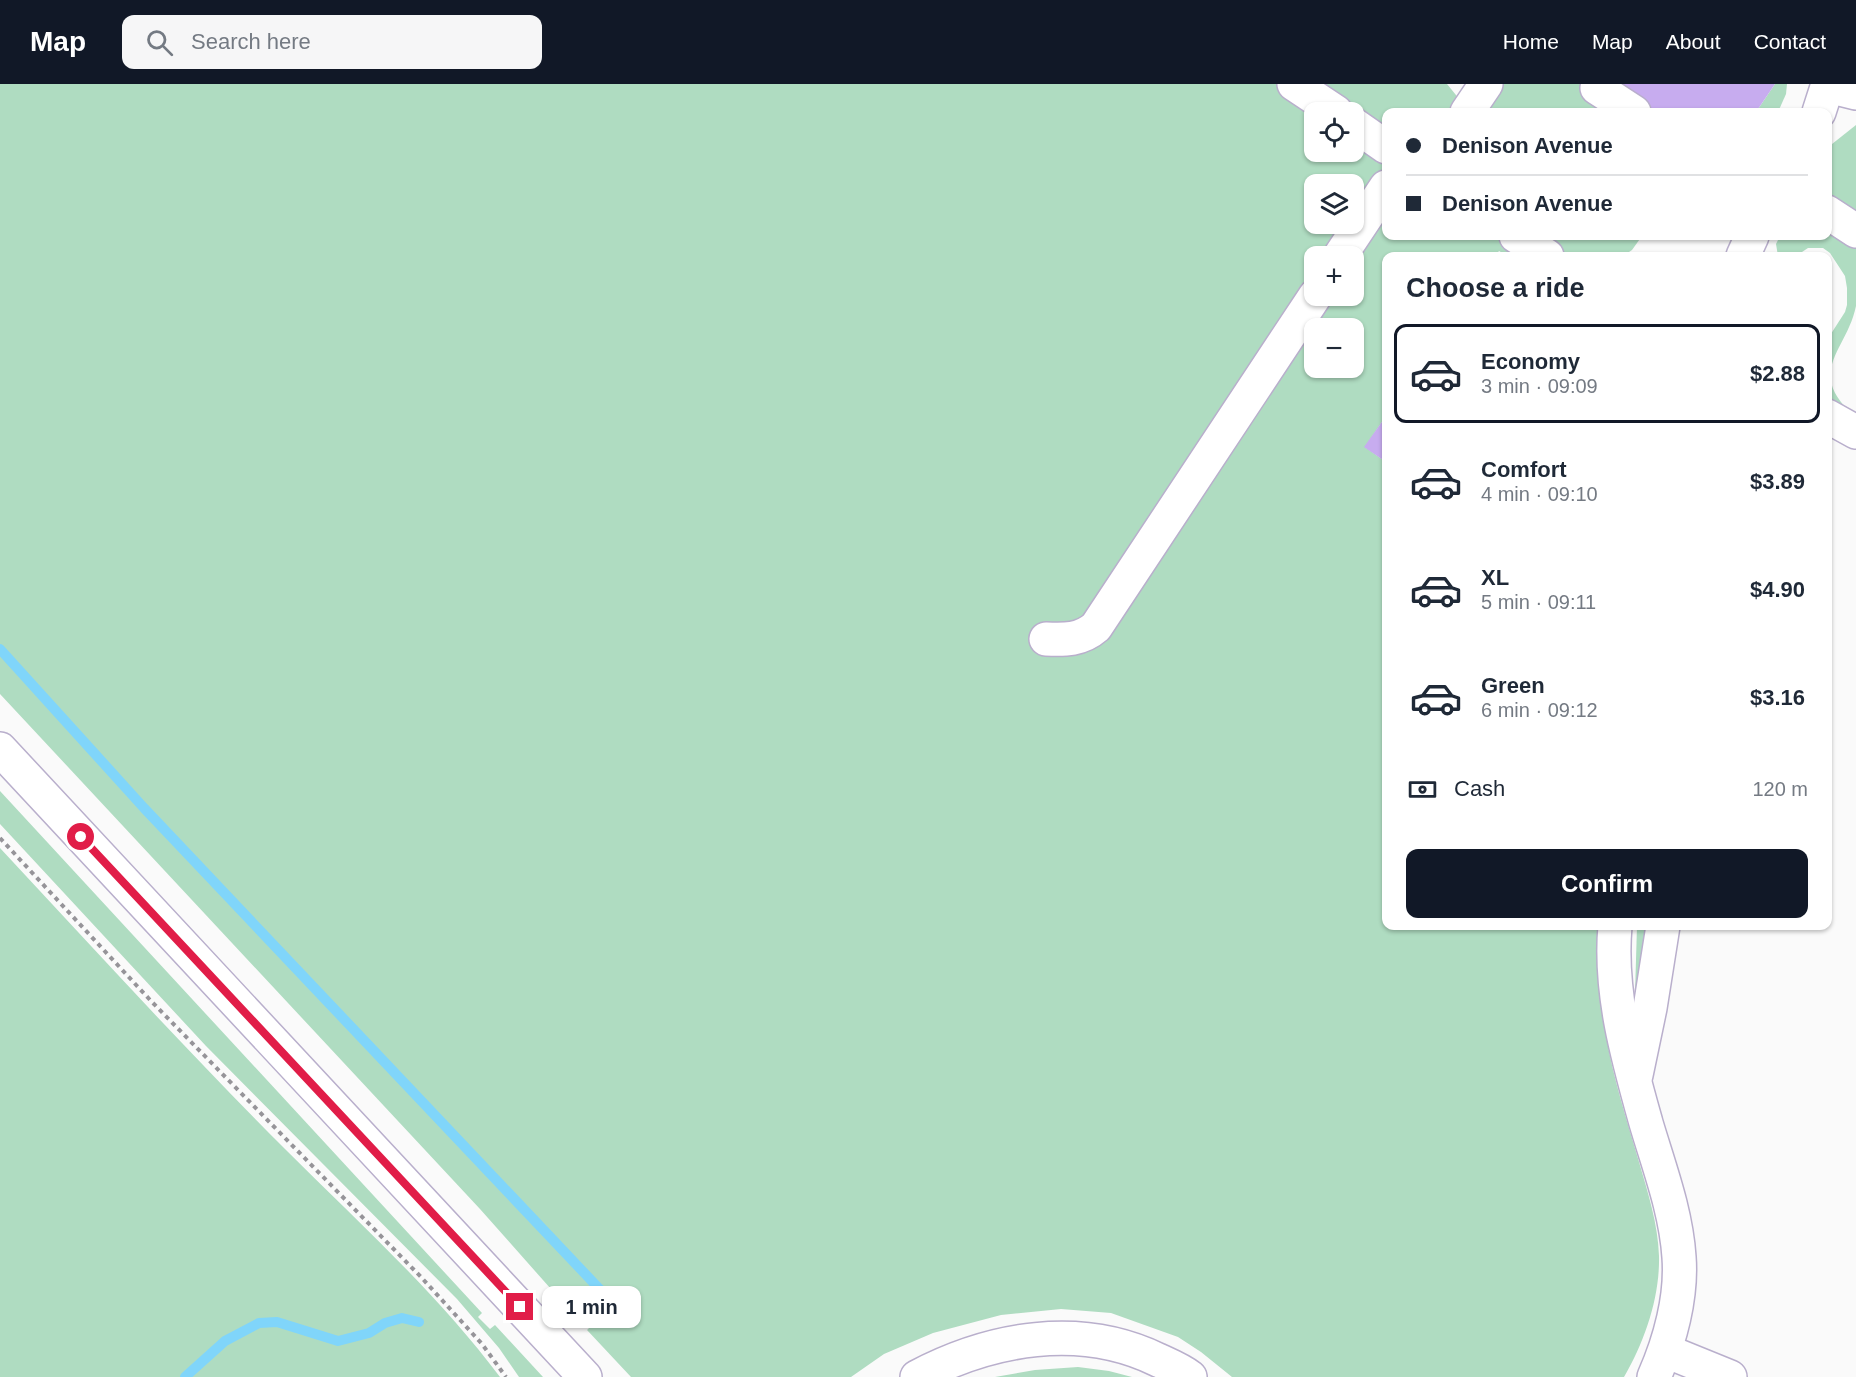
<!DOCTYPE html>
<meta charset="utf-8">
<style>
:root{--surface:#fff;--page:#f6f6f7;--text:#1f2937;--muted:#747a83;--line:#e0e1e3;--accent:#111827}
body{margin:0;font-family:Helvetica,sans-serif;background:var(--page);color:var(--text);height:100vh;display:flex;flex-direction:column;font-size:22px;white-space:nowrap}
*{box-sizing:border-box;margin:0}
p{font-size:20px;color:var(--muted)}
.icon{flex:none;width:33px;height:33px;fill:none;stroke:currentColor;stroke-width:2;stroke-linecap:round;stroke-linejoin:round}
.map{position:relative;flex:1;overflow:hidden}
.details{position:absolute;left:1382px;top:168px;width:450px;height:678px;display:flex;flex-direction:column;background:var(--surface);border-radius:12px;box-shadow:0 2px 4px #0004}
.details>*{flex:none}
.guide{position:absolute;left:1382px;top:24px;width:450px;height:132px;border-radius:12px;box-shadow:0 2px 4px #0004;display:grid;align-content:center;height:132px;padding:0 24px;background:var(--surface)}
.tools{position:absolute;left:1304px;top:18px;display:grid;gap:12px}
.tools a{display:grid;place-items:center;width:60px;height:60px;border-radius:12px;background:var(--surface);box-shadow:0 2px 4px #0004;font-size:30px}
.end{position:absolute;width:27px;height:27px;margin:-14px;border:8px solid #e11d48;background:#fff;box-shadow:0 0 0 3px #fff}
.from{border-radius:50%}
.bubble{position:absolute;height:42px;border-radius:12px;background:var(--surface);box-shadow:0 2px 4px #0004;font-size:20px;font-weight:800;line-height:42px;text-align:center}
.guide b{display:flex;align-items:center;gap:21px;height:57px;font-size:22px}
.guide b+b{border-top:2px solid var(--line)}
.guide i{width:15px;height:15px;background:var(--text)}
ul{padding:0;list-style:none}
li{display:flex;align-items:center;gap:18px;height:99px;margin:0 12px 9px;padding:0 12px;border:3px solid transparent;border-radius:12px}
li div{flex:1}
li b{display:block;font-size:22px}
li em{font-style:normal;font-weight:800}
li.on{border-color:var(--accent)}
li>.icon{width:54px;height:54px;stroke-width:1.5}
h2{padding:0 24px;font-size:27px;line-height:72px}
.pay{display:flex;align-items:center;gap:15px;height:66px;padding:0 24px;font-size:22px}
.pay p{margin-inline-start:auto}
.action{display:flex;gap:12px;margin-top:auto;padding:12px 24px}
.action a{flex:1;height:69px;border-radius:12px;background:var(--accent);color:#fff;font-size:24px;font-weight:800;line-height:69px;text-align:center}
header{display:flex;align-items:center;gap:36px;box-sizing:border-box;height:84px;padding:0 30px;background:var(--accent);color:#fff}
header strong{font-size:28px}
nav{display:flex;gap:33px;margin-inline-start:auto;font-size:21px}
.search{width:420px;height:54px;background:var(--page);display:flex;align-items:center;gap:15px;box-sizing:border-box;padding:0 21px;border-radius:12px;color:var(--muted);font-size:22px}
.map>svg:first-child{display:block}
.green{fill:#afdcc1;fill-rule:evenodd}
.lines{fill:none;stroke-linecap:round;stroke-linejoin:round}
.stream{stroke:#80d5fa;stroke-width:10}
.building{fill:#c7acef}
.minor-casing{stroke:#b9afcc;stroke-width:36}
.path{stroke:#969499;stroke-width:4;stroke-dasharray:4.5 4.5;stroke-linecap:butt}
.minor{stroke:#fff;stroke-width:33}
.route{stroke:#e11d48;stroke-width:8}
</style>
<header>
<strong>Map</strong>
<div class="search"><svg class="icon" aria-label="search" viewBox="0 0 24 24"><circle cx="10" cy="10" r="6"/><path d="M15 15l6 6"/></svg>Search here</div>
<nav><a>Home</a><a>Map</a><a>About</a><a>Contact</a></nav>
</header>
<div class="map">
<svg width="1856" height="1293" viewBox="0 0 1856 1293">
<rect width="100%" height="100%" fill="#fafafa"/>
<g class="green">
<path d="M0 0H1278L1314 28V68H1353V51L1386 73V152H1504L1535 172H1508L1499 167 1495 172H1386V332L1365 363 1386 378V842H1602C1601 878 1600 915 1606 951 1613 994 1627 1036 1639 1078 1648 1109 1658 1140 1659 1172 1660 1213 1645 1257 1624 1293H1232L1201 1268 1178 1253 1111 1229 1061 1225 1001 1231 933 1249 884 1270 851 1293H631L587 1246 592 1241 580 1226 574 1231 480 1125 0 610ZM1314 100H1353V140H1314ZM1314 172H1353V212H1314ZM1314 244H1353V284H1314Z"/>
<polygon points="1313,0 1447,0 1460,16 1457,28 1386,28 1386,50"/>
<polygon points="1498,0 1581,0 1584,2 1611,0 1654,28 1479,28"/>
<polygon points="1775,0 1787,0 1786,10 1778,28 1756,28"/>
<polygon points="1856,41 1856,128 1827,109 1827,64"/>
<path d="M1827 138 1856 161C1856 179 1856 205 1856 222 1847 266 1807 286 1850 328L1848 330 1827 315V256L1845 228 1847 221V204L1845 192 1830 169 1823 164H1808L1796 172H1778L1776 160 1780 152H1827Z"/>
<polygon points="1535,152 1642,152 1632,166 1623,172 1568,172"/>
<polygon points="0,707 482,1229 478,1233 490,1245 495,1241 543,1293 519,1293 499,1264 457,1215 206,962 0,740"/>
<path d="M0 764C94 865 187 967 285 1065 359 1139 437 1209 500 1293H0Z"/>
<polygon points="1637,842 1650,842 1636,914 1635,910"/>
<polygon points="1078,1283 1109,1287 1132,1293 995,1293 1035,1286"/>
</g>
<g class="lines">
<g class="stream">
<polyline points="0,565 144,724 626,1233"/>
<polyline points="185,1293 225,1257 259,1239 277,1238 338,1257 369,1249 385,1239 402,1234 419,1238"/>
</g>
</g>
<g class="building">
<polygon points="1611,0 1775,0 1756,28 1654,28"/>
<polygon points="1386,332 1386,378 1364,363"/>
</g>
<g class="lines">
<defs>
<g id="minor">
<polyline points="1294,0 1336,28"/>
<polyline points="1828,2 1856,9"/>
<polyline points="1597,4 1634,28"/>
<polyline points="1467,28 1486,0"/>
<polyline points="1819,28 1828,0"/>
<polyline points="1353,40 1386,63"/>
<polyline points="1827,128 1856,147"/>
<polyline points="1516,152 1547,172"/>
<polyline points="1340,172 1386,103"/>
<polyline points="1743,172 1752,152"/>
<polyline points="1827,332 1856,348"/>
<path d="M1046 555C1065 556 1081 556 1096 543L1315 212"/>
<polyline points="0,665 585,1293"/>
<path d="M1615 842C1609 909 1628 975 1646 1039 1659 1083 1676 1127 1679 1173 1682 1213 1670 1257 1654 1293"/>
<polyline points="1636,991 1650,924 1663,842"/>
<polyline points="1666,1267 1730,1293"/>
<path d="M917 1293C991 1254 1080 1238 1158 1276 1169 1281 1181 1286 1190 1293"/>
</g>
</defs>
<use href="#minor" class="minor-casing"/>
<polyline class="path" points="0,754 151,917 421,1193 482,1260 506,1293"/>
<use href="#minor" class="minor"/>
</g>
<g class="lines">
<polyline class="route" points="81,753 520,1223"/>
</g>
</svg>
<div class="tools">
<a><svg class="icon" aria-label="locate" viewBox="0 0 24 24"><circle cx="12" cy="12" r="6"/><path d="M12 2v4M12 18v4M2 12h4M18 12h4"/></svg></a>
<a><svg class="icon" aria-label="layers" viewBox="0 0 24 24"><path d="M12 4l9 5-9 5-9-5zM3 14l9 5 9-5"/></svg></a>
<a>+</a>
<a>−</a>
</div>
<i class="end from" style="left:81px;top:753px"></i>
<i class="end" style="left:520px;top:1223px"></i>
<div class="bubble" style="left:542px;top:1202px;width:99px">1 min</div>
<div class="guide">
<b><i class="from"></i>Denison Avenue</b>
<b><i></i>Denison Avenue</b>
</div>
<section class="details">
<h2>Choose a ride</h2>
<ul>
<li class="on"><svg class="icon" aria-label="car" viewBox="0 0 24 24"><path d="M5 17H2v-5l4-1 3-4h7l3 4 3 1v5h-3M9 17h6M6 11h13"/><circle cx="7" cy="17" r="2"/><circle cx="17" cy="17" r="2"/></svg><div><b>Economy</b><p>3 min · 09:09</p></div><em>$2.88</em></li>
<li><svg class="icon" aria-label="car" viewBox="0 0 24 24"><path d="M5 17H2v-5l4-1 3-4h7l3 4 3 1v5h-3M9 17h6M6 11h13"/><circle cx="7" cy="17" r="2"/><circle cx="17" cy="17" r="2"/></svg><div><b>Comfort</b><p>4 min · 09:10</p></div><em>$3.89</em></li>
<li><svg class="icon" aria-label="car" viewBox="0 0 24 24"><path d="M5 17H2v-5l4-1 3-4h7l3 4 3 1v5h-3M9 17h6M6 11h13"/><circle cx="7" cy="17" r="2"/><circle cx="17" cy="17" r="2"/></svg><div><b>XL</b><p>5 min · 09:11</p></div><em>$4.90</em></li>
<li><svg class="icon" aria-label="car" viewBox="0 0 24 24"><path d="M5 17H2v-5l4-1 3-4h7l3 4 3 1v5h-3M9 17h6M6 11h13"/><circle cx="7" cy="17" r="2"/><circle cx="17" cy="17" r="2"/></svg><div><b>Green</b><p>6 min · 09:12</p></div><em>$3.16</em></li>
</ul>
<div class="pay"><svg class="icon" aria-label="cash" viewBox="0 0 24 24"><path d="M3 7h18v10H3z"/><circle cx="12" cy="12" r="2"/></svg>Cash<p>120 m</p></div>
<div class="action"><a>Confirm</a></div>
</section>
</div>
